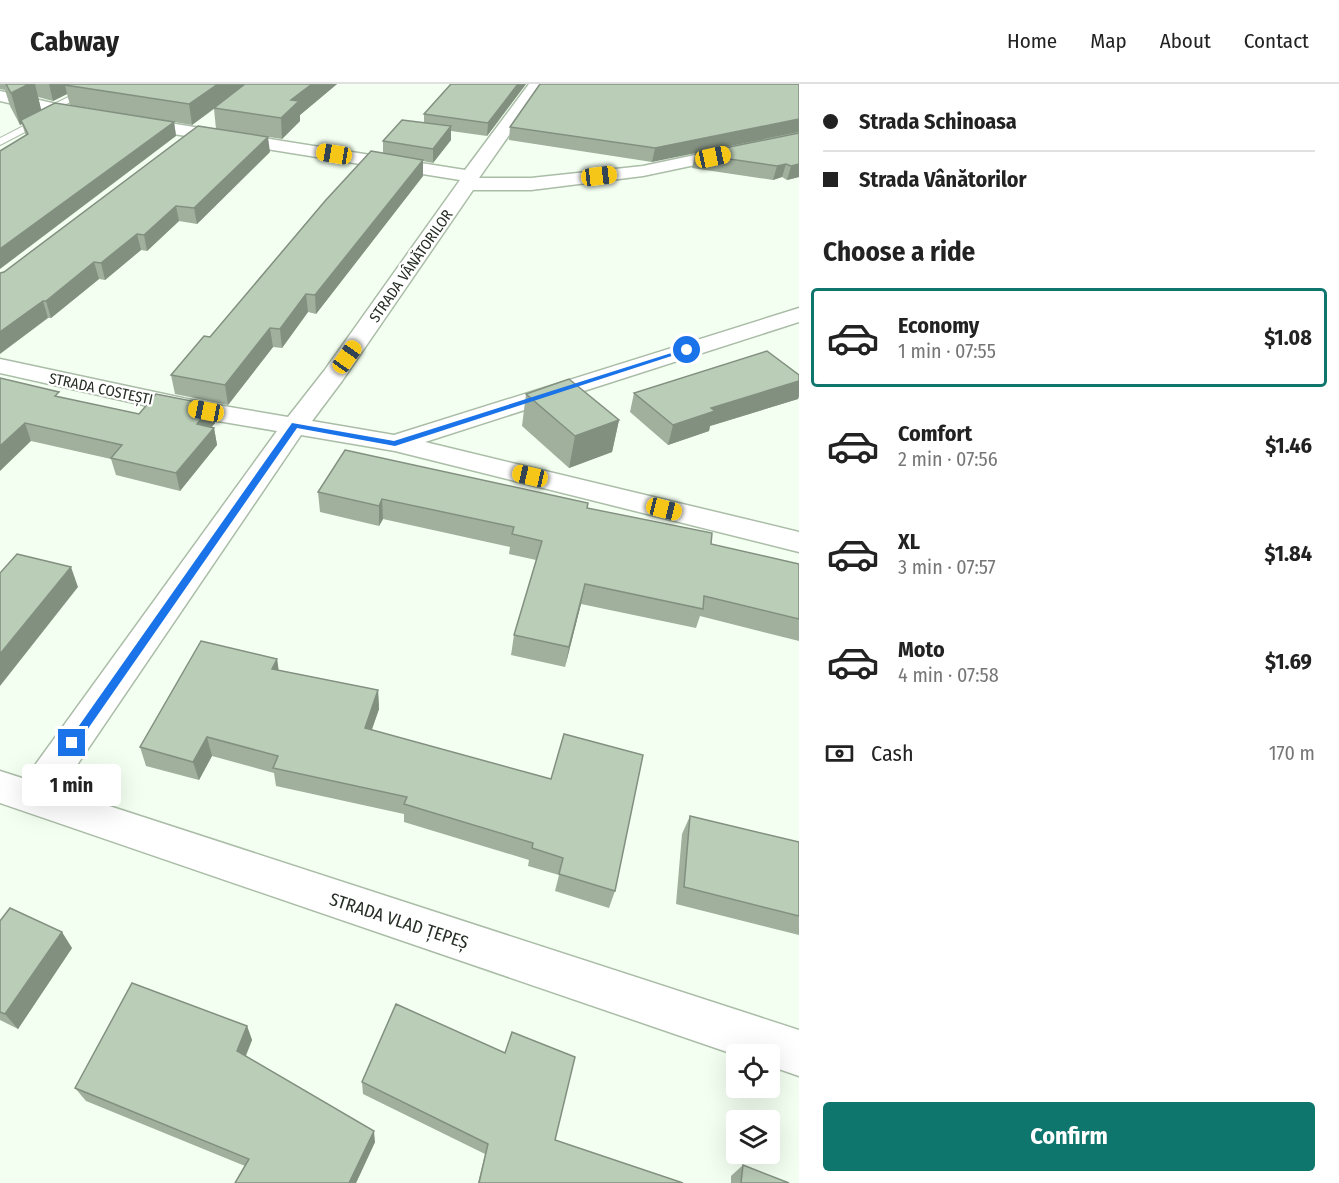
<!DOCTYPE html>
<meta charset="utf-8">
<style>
:root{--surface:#fff;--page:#f2f2f2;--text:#222;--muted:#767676;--line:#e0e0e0;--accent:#0f766e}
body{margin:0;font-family:"Fira Sans Condensed",sans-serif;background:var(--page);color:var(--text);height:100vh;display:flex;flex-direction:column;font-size:22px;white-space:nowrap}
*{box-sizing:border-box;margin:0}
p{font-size:20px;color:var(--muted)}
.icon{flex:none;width:33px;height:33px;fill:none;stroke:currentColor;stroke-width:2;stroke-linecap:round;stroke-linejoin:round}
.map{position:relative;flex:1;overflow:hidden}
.side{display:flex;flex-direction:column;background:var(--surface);width:540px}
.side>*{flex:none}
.top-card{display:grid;align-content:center;height:132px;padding:0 24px;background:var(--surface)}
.fabs{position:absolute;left:726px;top:960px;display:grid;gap:12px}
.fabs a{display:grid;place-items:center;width:54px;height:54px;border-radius:6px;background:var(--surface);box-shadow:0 6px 24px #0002;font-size:30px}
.end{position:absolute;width:27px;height:27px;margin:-14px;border:8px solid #1a73e8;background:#fff;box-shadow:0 0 0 3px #fff}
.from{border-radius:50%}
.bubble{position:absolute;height:42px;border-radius:6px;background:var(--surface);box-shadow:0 6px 24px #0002;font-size:20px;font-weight:700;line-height:42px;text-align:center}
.car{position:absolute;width:18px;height:36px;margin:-18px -9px;border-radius:8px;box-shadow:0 0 4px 2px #0007;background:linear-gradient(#f5c518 24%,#345 0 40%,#f5c518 0 76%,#345 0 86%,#f5c518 0)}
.top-card b{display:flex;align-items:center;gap:21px;height:57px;font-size:22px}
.top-card b+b{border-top:2px solid var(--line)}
.top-card i{width:15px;height:15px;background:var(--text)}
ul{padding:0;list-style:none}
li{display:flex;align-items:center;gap:18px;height:99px;margin:0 12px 9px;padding:0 12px;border:3px solid transparent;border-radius:6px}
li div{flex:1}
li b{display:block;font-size:22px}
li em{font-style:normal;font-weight:700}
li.active{border-color:var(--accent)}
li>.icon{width:54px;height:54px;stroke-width:1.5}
h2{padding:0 24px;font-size:27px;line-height:72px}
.pay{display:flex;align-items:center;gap:15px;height:66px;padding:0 24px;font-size:22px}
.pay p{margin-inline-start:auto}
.action{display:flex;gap:12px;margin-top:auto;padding:12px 24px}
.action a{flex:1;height:69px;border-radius:6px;background:var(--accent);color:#fff;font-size:24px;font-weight:700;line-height:69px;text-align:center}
header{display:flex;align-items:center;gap:36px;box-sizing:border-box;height:84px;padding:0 30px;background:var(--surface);border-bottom:2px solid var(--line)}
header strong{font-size:28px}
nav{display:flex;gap:33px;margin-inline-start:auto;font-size:21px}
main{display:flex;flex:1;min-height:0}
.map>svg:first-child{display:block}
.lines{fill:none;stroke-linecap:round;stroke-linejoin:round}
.service-casing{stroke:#aabda7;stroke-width:2}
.minor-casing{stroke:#aabda7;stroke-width:3}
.service{fill:#fff;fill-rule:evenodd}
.minor{fill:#fff;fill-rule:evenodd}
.wall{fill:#a0b09d}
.shaded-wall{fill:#829080}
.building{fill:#bacdb7;stroke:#829080;stroke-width:1.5}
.route{fill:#1a73e8}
.labels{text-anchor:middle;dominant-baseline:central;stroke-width:4.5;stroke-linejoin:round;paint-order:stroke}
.street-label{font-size:15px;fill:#262e25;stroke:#fff}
.near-street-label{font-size:18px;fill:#262e25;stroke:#fff}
</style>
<header>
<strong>Cabway</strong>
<nav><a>Home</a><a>Map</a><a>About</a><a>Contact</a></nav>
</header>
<main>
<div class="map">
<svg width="799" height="1099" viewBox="0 0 799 1099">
<rect width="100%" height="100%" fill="#f3fff1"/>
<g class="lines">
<defs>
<g id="service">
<polygon points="95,0 107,0 54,26 46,24"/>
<polygon points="47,30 50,31 50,35 0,61 0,54"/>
</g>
<polygon id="minor" points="529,0 545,0 479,94 531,94 643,82 799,49 799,59 643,92 531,106 473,106 342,297 312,337 394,351 799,224 799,238 425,358 799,448 799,468 395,367 301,351 60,706 799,946 799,992 770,982 770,970 736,971 0,719 0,687 25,695 277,347 206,335 0,289 0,275 206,319 288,333 324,287 460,96 74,34 0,17 0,7 74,24 465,86"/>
</defs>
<use href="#service" class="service-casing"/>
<use href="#minor" class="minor-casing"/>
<use href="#service" class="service"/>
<use href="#minor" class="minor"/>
</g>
<g class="wall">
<polygon points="0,0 337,0 300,31 300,37 282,55 216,45 214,25 192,41 70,21 67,10 53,17 38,13 41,26 174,38 176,52 26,52 22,40 20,41 10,22 5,6 0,5"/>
<polygon points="526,0 487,52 451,47 451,56 433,79 423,77 423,92 316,230 308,228 282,264 273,263 228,321 175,310 171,291 210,253 383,69 383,57 424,39 424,30"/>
<polygon points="799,0 652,78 509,56 510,43"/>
<polygon points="799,49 799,93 787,96 782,93 773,96 692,84 695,70"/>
<polygon points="270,68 197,140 179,137 147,167 141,166 105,196 99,195 51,234 48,234 4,188"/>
<polygon points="799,291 799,312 798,315 710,342 709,347 668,361 630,328 634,309"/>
<polygon points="0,294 60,313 139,330 212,321 215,339 211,343 214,344 217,361 180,407 116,391 111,375 31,357"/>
<polygon points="526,310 619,336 612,368 569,384 522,342"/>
<polygon points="318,408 587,424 711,460 799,480 799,557 700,532 696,544 581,520 565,583 511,571 514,551 536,476 509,470 510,463 383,435 379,442 320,428"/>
<polygon points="277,575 278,586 378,606 379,625 372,645 615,807 609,824 555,807 559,791 528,782 529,776 404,738 404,730 276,702 274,689 212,672 199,696 146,682 140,663"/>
<polygon points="690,732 799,758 799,851 676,820 682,750"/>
<polygon points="0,837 72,864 18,945 0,936"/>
<polygon points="247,942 252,956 246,972 375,1058 356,1099 235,1099 245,1082 86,1017 75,1004"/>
<polygon points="362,998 555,1056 683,1099 478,1099 485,1070 363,1010"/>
<polygon points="743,1081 789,1099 731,1099 731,1092"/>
</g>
<g class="shaded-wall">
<polygon points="29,0 35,0 42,29 21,36 22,40 20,41 11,9"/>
<polygon points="49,0 90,0 65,1 67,10 53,17"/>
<polygon points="218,0 246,0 192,41 189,20"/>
<polygon points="312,0 337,0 300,31 300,37 282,55 281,34 291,16"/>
<polygon points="518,0 526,0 487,52 488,39"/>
<polygon points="799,35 799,48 652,78 655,64"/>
<polygon points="174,38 176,52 0,185 0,165"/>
<polygon points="451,42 451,56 433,79 433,65"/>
<polygon points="268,53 270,68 197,140 194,124"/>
<polygon points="423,76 423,92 316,230 315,211"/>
<polygon points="786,80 782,93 773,96 777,82"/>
<polygon points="799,80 799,93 787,96 791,82"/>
<polygon points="176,122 179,137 147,167 144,151"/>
<polygon points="137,150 141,166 105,196 101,179"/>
<polygon points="94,178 99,195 51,234 46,217"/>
<polygon points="306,210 308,228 282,264 280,245"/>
<polygon points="43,217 48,234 0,270 0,248"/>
<polygon points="270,244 273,263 228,321 225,301"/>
<polygon points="799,297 799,312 798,315 710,342 709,347 668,361 673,341 711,324"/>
<polygon points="212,321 215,339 200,358 197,340"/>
<polygon points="619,336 612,368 569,384 575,352"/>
<polygon points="25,339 31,357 0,387 0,362"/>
<polygon points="214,344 217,361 180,407 176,389"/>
<polygon points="382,415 383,435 379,442 379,422"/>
<polygon points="71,483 78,503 0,602 0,570"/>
<polygon points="585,500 581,520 565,583 569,563"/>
<polygon points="277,575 280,594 272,585"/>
<polygon points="378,606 379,625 366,662 365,644"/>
<polygon points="207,653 212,672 199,696 193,678"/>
<polygon points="62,848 72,864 18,945 5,930"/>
<polygon points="247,942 252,956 242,980 237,967"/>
<polygon points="374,1047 375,1058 356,1099 349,1099"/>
</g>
<g class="building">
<polygon points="6,0 29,0 11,9"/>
<polygon points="67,0 218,0 189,20 65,1"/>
<polygon points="245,0 312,0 291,16 299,17 281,34 214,24"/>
<polygon points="451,0 518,0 488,39 424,30"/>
<polygon points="540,0 799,0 799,35 655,64 510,43"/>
<polygon points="55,19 174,38 0,165 0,67 28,50 21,36"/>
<polygon points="402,36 451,42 433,65 383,57"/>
<polygon points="198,42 268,53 194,124 176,122 144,151 137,150 101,179 94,178 46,217 43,217 0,248 0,189 4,188"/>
<polygon points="799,49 799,80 791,82 786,80 777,82 695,70"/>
<polygon points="371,67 423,76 315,211 306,210 280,245 270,244 225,301 171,291 204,252 210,253 325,117"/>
<polygon points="767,267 799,291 799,297 711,324 715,327 673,341 634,309"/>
<polygon points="0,294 59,308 55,312 139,330 156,310 212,321 197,340 214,344 176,389 111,374 122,361 25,339 0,362"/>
<polygon points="569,295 619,336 575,352 526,310"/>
<polygon points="345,366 588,419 587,424 712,449 711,460 799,480 799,535 704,512 703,525 585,500 569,563 514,551 542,457 512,450 514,443 382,415 379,422 318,408"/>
<polygon points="17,470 71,483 0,570 0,489"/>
<polygon points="201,557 277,575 272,585 378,606 365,644 551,695 564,650 643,671 615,807 559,790 563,774 532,764 533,759 404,720 407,713 273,684 278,672 207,653 193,678 140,663"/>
<polygon points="690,732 799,758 799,832 684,803"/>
<polygon points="10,824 62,848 5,930 0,928 0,837"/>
<polygon points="132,899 247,942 237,967 374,1047 349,1099 235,1099 249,1075 75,1004"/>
<polygon points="396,920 505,969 512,948 575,973 555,1056 683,1099 479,1099 488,1060 362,998"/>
<polygon points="743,1081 789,1099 741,1099"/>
</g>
<polygon class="route" points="684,265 690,266 395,362 297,344 76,662 69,662 69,656 292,339 394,357"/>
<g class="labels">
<g class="street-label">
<text transform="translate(411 182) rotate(-55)">STRADA VÂNĂTORILOR</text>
<text transform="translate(101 305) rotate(12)">STRADA COSTEȘTI</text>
</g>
<g class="near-street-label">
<text transform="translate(399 837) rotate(18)">STRADA VLAD ȚEPEȘ</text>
</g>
</g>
</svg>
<div class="fabs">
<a><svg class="icon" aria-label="locate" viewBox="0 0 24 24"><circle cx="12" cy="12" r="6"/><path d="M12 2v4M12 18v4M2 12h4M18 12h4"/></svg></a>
<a><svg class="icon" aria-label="layers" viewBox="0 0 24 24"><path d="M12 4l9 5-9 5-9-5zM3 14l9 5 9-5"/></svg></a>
</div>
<i class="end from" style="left:687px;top:266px"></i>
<i class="end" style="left:72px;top:659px"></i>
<div class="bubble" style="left:22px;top:680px;width:99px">1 min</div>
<i class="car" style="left:334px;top:70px;rotate:279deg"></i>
<i class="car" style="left:713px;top:73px;rotate:78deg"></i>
<i class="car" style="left:599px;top:92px;rotate:83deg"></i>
<i class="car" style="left:347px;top:273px;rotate:35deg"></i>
<i class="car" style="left:206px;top:327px;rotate:281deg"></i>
<i class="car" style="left:530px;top:392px;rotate:283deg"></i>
<i class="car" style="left:664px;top:425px;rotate:104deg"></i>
</div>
<section class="side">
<div class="top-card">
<b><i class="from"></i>Strada Schinoasa</b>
<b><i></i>Strada Vânătorilor</b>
</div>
<h2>Choose a ride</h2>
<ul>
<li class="active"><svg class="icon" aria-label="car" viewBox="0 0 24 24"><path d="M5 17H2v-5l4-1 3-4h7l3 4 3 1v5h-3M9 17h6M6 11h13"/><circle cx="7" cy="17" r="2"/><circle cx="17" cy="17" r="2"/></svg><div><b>Economy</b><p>1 min · 07:55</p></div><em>$1.08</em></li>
<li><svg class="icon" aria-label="car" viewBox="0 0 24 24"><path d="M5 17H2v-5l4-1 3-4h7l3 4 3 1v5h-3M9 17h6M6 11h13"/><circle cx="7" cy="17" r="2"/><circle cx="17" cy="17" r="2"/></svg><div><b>Comfort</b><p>2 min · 07:56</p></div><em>$1.46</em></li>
<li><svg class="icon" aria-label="car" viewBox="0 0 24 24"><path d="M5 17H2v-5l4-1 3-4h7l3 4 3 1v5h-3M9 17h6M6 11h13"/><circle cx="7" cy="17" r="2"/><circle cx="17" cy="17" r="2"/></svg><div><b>XL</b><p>3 min · 07:57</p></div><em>$1.84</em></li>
<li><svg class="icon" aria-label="car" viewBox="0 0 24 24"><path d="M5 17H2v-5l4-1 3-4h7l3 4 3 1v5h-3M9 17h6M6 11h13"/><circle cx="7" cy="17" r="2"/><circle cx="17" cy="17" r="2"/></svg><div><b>Moto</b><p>4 min · 07:58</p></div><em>$1.69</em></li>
</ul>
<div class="pay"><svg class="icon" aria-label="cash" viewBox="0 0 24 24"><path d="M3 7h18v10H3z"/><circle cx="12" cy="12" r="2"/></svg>Cash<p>170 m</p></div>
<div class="action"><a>Confirm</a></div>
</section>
</main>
